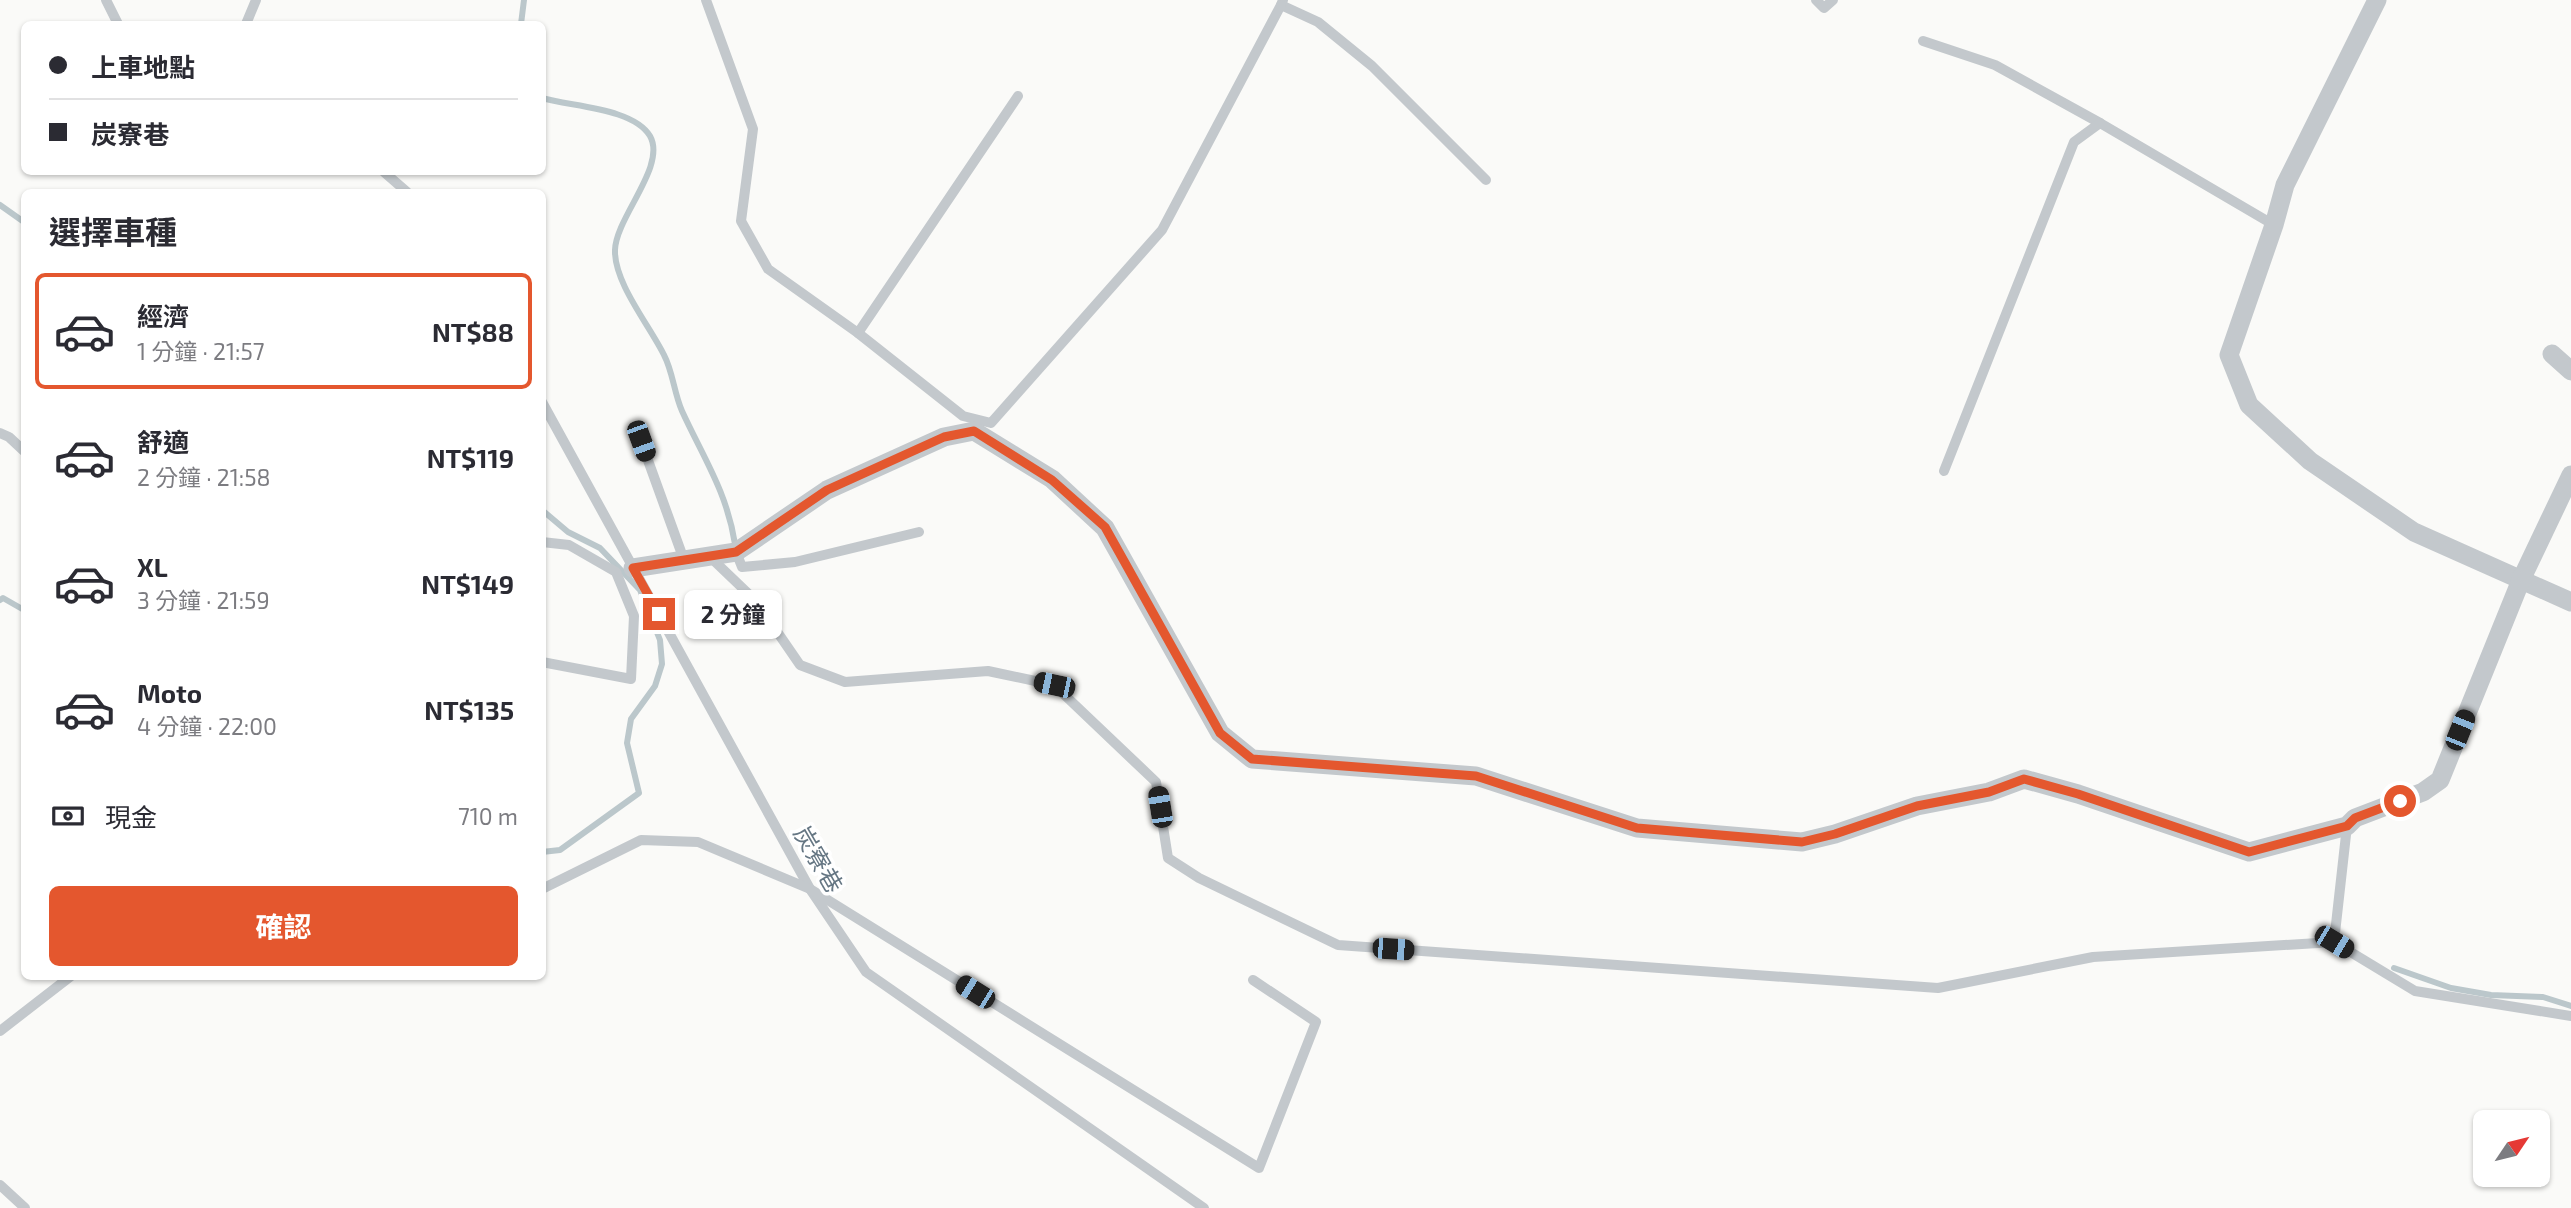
<!DOCTYPE html>
<html lang="zh-TW">
<meta charset="utf-8">
<style>
:root{--surface:#fff;--page:#f7f7f7;--text:#2b2b33;--muted:#7c7c81;--line:#e1e1e2;--accent:#e4572e}
body{margin:0;font-family:"Exo 2","Noto Sans TC",sans-serif;background:var(--page);color:var(--text);height:100vh;display:flex;flex-direction:column;font-size:26px;white-space:nowrap}
*{box-sizing:border-box;margin:0}
p{font-size:23px;color:var(--muted)}
.icon{flex:none;width:38px;height:38px;fill:none;stroke:currentColor;stroke-width:2;stroke-linecap:round;stroke-linejoin:round}
.map{position:relative;flex:1;overflow:hidden}
.drawer{position:absolute;left:21px;top:189px;width:525px;height:791px;display:flex;flex-direction:column;background:var(--surface);border-radius:10px;box-shadow:0 2px 5px #0004}
.drawer>*{flex:none}
.top-card{position:absolute;left:21px;top:21px;width:525px;height:154px;border-radius:10px;box-shadow:0 2px 5px #0004;display:grid;align-content:center;height:154px;padding:0 28px;background:var(--surface)}
.needle{width:46px;rotate:55deg}
.buttons{position:absolute;left:2473px;top:1110px;display:grid;gap:14px}
.buttons a{display:grid;place-items:center;width:77px;height:77px;border-radius:10px;background:var(--surface);box-shadow:0 2px 5px #0004;font-size:35px}
.end{position:absolute;width:32px;height:32px;margin:-16px;border:9px solid #e4572e;background:#fff;box-shadow:0 0 0 4px #fff}
.from{border-radius:50%}
.bubble{position:absolute;height:49px;border-radius:10px;background:var(--surface);box-shadow:0 2px 5px #0004;font-size:23px;font-weight:700;line-height:49px;text-align:center}
.car{position:absolute;width:21px;height:42px;margin:-21px -10px;border-radius:9px;box-shadow:0 0 5px 2px #0007;background:linear-gradient(#222 24%,#8ab4d8 0 40%,#222 0 76%,#8ab4d8 0 86%,#222 0)}
.top-card b{display:flex;align-items:center;gap:24px;height:66px;font-size:26px}
.top-card b+b{border-top:2px solid var(--line)}
.top-card i{width:18px;height:18px;background:var(--text)}
ul{padding:0;list-style:none}
li{display:flex;align-items:center;gap:21px;height:116px;margin:0 14px 10px;padding:0 14px;border:4px solid transparent;border-radius:10px}
li div{flex:1}
li b{display:block;font-size:26px}
li em{font-style:normal;font-weight:700}
li.active{border-color:var(--accent)}
li>.icon{width:63px;height:63px;stroke-width:1.5}
h2{padding:0 28px;font-size:32px;line-height:84px}
.pay{display:flex;align-items:center;gap:18px;height:77px;padding:0 28px;font-size:26px}
.pay p{margin-inline-start:auto}
.cta{display:flex;gap:14px;margin-top:auto;padding:14px 28px}
.cta a{flex:1;height:80px;border-radius:10px;background:var(--accent);color:#fff;font-size:28px;font-weight:700;line-height:80px;text-align:center}
.map>svg:first-child{display:block}
.lines{fill:none;stroke-linecap:round;stroke-linejoin:round}
.stream{stroke:#bbc7cb;stroke-width:6}
.service{stroke:#c3c8cc;stroke-width:10}
.minor{stroke:#c3c8cc;stroke-width:19}
.route{stroke:#e4572e;stroke-width:9}
.labels{text-anchor:middle;dominant-baseline:central;stroke-width:7;stroke-linejoin:round;paint-order:stroke}
.street-label{font-size:24px;fill:#657683;stroke:#fff}
</style>
<div class="map">
<svg width="2571" height="1208" viewBox="0 0 2571 1208">
<rect width="100%" height="100%" fill="#fafaf8"/>
<g class="lines">
<g class="stream">
<polyline points="521,24 524,0"/>
<path d="M542 98C573 107 633 108 650 136 667 166 616 217 615 250 614 283 650 326 664 355 673 372 674 393 682 411 703 457 727 492 735 544"/>
<polyline points="0,205 24,222"/>
<polyline points="542,510 568,532 600,548 640,590 660,640 662,664 655,686 631,719 627,743 639,793 560,850 542,852"/>
<polyline points="0,600 3,598 24,610"/>
<polyline points="2394,968 2451,988 2491,995 2543,997 2571,1006"/>
</g>
<g class="service">
<polyline points="106,0 118,24"/>
<polyline points="706,0 753,129 741,221 768,269 858,333 1018,96"/>
<polyline points="1283,0 1281,5 1318,22 1372,66 1486,180"/>
<polyline points="1816,0 1824,8 1833,0"/>
<polyline points="246,24 256,0"/>
<polyline points="1923,41 1995,65 2100,123"/>
<polyline points="384,172 407,192"/>
<polyline points="858,333 963,416 991,423 1162,230 1281,5"/>
<polyline points="542,402 810,889 866,972 1204,1208"/>
<polyline points="0,433 9,437 24,451"/>
<polyline points="641,441 684,560"/>
<polyline points="1944,471 2074,142 2100,123 2274,225"/>
<polyline points="542,542 569,545 616,572 634,616 631,679 542,662"/>
<polyline points="736,552 742,567 795,562 919,532"/>
<polyline points="709,556 756,601 800,665 845,682 988,671 1054,685 1156,782 1168,858 1199,878 1338,945 1938,988 2093,957 2334,942 2347,826"/>
<polyline points="542,889 641,840 698,842 810,889 1259,1168 1316,1022 1253,980"/>
<polyline points="2334,942 2415,991 2571,1016"/>
<polyline points="0,1031 71,976"/>
<polyline points="0,1185 25,1208"/>
</g>
<g class="minor">
<polyline points="2377,0 2285,185 2274,225 2229,355 2249,405 2310,461 2414,532 2571,602"/>
<polyline points="2552,354 2571,371"/>
<polyline points="633,568 736,552 827,490 944,437 974,431 1052,479 1105,528 1220,733 1252,759 1476,776 1637,828 1802,842 1835,834 1917,806 1989,792 2024,779 2078,794 2249,852 2347,826 2355,818 2423,792 2440,780 2521,580 2571,475"/>
</g>
</g>
<g class="lines">
<polyline class="route" points="659,614 633,568 736,552 827,490 944,437 974,431 1052,480 1105,527 1220,733 1252,759 1476,776 1637,828 1802,842 1835,834 1917,806 1989,792 2024,779 2078,794 2249,852 2347,826 2355,818 2400,801"/>
</g>
<g class="labels">
<g class="street-label">
<text transform="translate(819 859) rotate(60)">炭寮巷</text>
</g>
</g>
</svg>
<div class="buttons">
<a><svg class="needle" viewBox="-14 -14 28 28"><path d="M0-13l5 13h-10z" fill="#e53935"/><path d="M0 13l5-13h-10z" fill="#7c7c81"/></svg></a>
</div>
<i class="end from" style="left:2400px;top:801px"></i>
<i class="end" style="left:659px;top:614px"></i>
<div class="bubble" style="left:684px;top:590px;width:98px">2 分鐘</div>
<i class="car" style="left:641px;top:441px;rotate:160deg"></i>
<i class="car" style="left:1054px;top:685px;rotate:282deg"></i>
<i class="car" style="left:2460px;top:730px;rotate:22deg"></i>
<i class="car" style="left:1160px;top:807px;rotate:351deg"></i>
<i class="car" style="left:2334px;top:942px;rotate:121deg"></i>
<i class="car" style="left:1393px;top:949px;rotate:94deg"></i>
<i class="car" style="left:975px;top:992px;rotate:302deg"></i>
<div class="top-card">
<b><i class="from"></i>上車地點</b>
<b><i></i>炭寮巷</b>
</div>
<section class="drawer">
<h2>選擇車種</h2>
<ul>
<li class="active"><svg class="icon" aria-label="car" viewBox="0 0 24 24"><path d="M5 17H2v-5l4-1 3-4h7l3 4 3 1v5h-3M9 17h6M6 11h13"/><circle cx="7" cy="17" r="2"/><circle cx="17" cy="17" r="2"/></svg><div><b>經濟</b><p>1 分鐘 · 21:57</p></div><em>NT$88</em></li>
<li><svg class="icon" aria-label="car" viewBox="0 0 24 24"><path d="M5 17H2v-5l4-1 3-4h7l3 4 3 1v5h-3M9 17h6M6 11h13"/><circle cx="7" cy="17" r="2"/><circle cx="17" cy="17" r="2"/></svg><div><b>舒適</b><p>2 分鐘 · 21:58</p></div><em>NT$119</em></li>
<li><svg class="icon" aria-label="car" viewBox="0 0 24 24"><path d="M5 17H2v-5l4-1 3-4h7l3 4 3 1v5h-3M9 17h6M6 11h13"/><circle cx="7" cy="17" r="2"/><circle cx="17" cy="17" r="2"/></svg><div><b>XL</b><p>3 分鐘 · 21:59</p></div><em>NT$149</em></li>
<li><svg class="icon" aria-label="car" viewBox="0 0 24 24"><path d="M5 17H2v-5l4-1 3-4h7l3 4 3 1v5h-3M9 17h6M6 11h13"/><circle cx="7" cy="17" r="2"/><circle cx="17" cy="17" r="2"/></svg><div><b>Moto</b><p>4 分鐘 · 22:00</p></div><em>NT$135</em></li>
</ul>
<div class="pay"><svg class="icon" aria-label="cash" viewBox="0 0 24 24"><path d="M3 7h18v10H3z"/><circle cx="12" cy="12" r="2"/></svg>現金<p>710 m</p></div>
<div class="cta"><a>確認</a></div>
</section>
</div>
